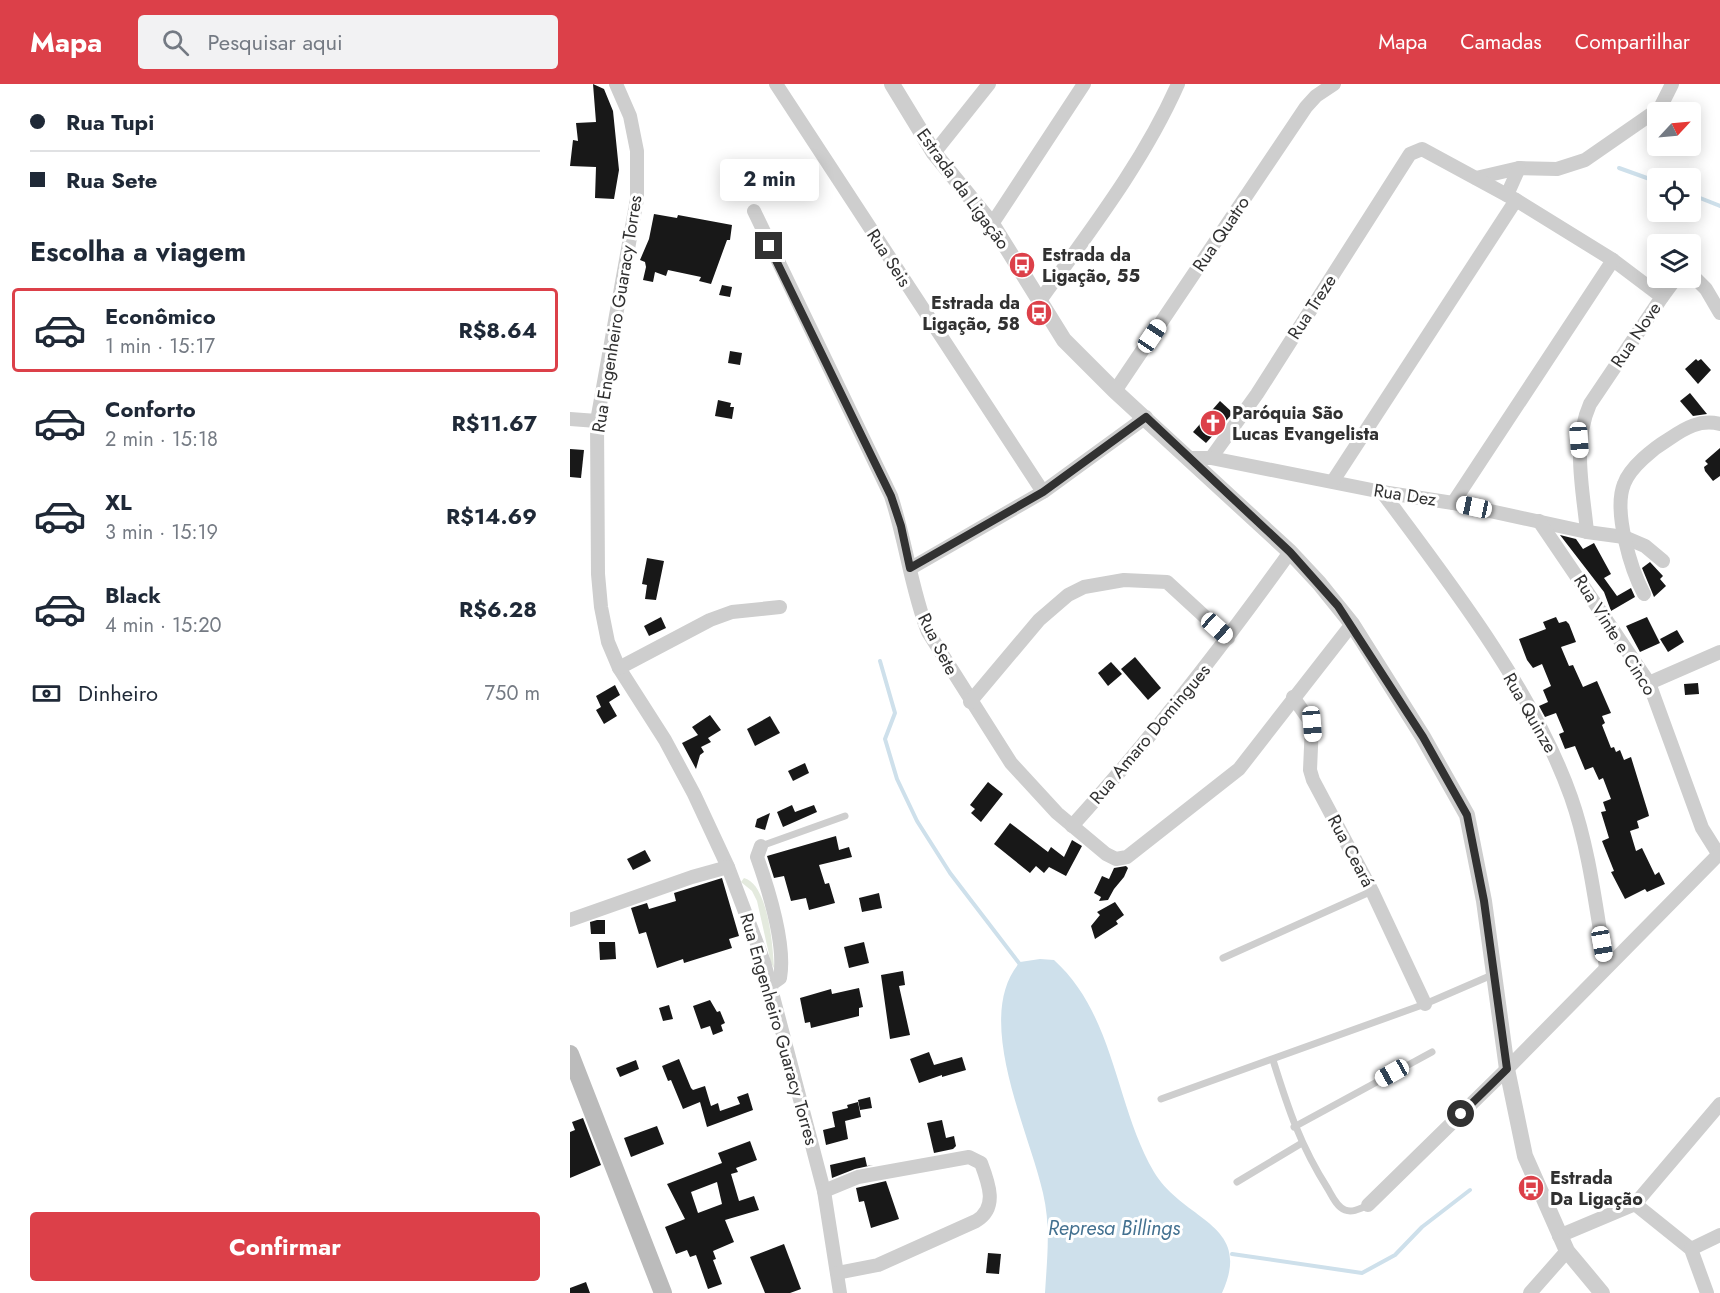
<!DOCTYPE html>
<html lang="pt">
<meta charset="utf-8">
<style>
:root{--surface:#fff;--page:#f2f2f3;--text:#1f2937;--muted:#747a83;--line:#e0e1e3;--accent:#dc4049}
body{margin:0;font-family:Jost,sans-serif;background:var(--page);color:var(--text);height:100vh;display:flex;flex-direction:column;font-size:22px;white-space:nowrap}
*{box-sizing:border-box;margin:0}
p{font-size:20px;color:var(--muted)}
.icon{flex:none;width:33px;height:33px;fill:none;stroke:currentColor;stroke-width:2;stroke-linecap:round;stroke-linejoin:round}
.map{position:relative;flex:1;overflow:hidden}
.panel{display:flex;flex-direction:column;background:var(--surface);width:570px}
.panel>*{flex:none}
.top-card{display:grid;align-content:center;height:132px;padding:0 30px;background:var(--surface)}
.needle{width:39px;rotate:64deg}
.controls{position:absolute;left:1077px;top:18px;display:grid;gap:12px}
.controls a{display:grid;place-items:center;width:54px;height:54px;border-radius:6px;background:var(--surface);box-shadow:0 3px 15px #0003;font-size:30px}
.end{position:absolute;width:27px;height:27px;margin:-14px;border:8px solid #313131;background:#fff;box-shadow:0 0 0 3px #fff}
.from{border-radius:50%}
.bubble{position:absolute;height:42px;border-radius:6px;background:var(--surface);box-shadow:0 3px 15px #0003;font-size:20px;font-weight:700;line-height:42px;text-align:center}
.car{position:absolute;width:18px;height:36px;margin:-18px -9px;border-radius:8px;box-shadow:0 0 4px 2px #0007;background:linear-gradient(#fff 24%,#345 0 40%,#fff 0 76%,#345 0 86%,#fff 0)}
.top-card b{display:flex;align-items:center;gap:21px;height:57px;font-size:22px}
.top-card b+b{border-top:2px solid var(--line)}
.top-card i{width:15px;height:15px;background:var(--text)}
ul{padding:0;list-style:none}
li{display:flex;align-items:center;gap:18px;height:84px;margin:0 12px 9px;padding:0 18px;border:3px solid transparent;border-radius:6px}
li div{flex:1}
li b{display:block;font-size:22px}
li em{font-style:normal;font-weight:700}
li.current{border-color:var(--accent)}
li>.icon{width:54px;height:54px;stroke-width:1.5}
h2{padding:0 30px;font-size:27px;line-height:72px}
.pay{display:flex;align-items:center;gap:15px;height:66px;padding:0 30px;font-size:22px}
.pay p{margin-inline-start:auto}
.button{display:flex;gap:12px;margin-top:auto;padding:12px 30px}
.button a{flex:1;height:69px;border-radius:6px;background:var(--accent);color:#fff;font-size:24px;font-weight:700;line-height:69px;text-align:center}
header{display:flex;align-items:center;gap:36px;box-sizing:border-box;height:84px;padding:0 30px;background:var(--accent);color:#fff}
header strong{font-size:28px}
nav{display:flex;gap:33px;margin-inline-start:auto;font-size:21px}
.search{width:420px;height:54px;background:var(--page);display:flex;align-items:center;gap:15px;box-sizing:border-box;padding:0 21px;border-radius:6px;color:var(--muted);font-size:22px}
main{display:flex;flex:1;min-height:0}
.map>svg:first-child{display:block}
.green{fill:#e4eade}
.water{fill:#cee0eb}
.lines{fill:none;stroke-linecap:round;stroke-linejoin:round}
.stream{stroke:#cee0eb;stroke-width:4}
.building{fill:#181818;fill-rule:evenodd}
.service{stroke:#cecece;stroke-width:7}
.minor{stroke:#cecece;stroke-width:14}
.tertiary{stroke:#cecece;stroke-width:16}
.secondary{stroke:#bbb;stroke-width:18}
.route{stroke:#313131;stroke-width:8}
.labels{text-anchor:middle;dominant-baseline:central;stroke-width:6;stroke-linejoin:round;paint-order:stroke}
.street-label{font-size:18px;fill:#313131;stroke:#fff}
.poi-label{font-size:18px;font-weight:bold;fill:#313131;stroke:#fff;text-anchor:start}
.water-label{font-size:20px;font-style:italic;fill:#437190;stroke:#fff}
</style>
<header>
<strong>Mapa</strong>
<div class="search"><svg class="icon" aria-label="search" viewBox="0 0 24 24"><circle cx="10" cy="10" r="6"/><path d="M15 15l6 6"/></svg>Pesquisar aqui</div>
<nav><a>Mapa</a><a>Camadas</a><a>Compartilhar</a></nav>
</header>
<main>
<section class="panel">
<div class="top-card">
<b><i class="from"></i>Rua Tupi</b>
<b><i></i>Rua Sete</b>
</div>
<h2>Escolha a viagem</h2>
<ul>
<li class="current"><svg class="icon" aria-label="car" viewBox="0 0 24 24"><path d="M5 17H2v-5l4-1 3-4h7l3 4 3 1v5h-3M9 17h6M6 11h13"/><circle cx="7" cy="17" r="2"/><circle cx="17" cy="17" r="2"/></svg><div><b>Econômico</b><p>1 min · 15:17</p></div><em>R$8.64</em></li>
<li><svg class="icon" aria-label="car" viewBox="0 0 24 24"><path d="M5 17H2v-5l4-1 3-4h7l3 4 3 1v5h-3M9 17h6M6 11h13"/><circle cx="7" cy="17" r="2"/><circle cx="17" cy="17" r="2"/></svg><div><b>Conforto</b><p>2 min · 15:18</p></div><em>R$11.67</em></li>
<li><svg class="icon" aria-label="car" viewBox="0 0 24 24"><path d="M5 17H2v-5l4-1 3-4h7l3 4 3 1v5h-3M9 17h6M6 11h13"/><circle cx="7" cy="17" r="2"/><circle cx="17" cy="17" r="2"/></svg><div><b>XL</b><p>3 min · 15:19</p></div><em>R$14.69</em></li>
<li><svg class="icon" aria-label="car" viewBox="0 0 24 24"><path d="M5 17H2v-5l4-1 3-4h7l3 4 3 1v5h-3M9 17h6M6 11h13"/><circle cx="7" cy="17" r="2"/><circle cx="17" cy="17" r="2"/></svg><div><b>Black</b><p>4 min · 15:20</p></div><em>R$6.28</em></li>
</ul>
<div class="pay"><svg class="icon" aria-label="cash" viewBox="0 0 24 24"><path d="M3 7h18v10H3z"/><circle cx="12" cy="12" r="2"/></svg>Dinheiro<p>750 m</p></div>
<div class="button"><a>Confirmar</a></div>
</section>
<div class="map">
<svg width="1150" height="1209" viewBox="0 0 1150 1209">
<rect width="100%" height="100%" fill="#fff"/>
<path class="green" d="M174 794C198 800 203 862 204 884L201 879 187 817 182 807 171 798Z"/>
<path class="water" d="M470 875 484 876C545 931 545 1021 584 1088 614 1138 684 1139 652 1209H475C477 1175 481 1143 473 1109 459 1046 402 933 450 878Z"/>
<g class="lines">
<g class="stream">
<polyline points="1049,84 1088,98"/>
<polyline points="1120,110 1150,122"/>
<polyline points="310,577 325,629 315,655 327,695 347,737 380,789 452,883"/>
<polyline points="662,1170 792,1189 825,1171 852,1143 900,1106"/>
</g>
</g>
<g class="building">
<polygon points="23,0 34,5 43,27 49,86 44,115 25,114 26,83 0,82 3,56 8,57 6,39 26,38"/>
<polygon points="84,130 107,134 108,131 162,141 160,156 157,156 141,200 129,197 131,193 98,186 96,192 85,188 83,198 73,196 76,183 75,178 70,176 79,155"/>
<polygon points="152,201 162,203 160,213 149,211"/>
<polygon points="160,267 172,269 170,281 158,279"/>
<polygon points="1126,275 1128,277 1131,275 1141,286 1128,300 1115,285"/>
<polygon points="1120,309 1137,330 1123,332 1110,317"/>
<polygon points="148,316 161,319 160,323 164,323 162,335 145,332"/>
<polygon points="650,317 663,329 636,359 623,348"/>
<polygon points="1150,364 1150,392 1143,397 1135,387 1134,383 1138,380 1135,377"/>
<polygon points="0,365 14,366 11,394 0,393"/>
<polygon points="990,451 1006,455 1013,465 1024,459 1041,490 1034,494 1047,512 1061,504 1065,513 1041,527 1034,508"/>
<polygon points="77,474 94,477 86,516 75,515 77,501 72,500"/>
<polygon points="1080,478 1093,492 1090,495 1096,502 1084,513 1072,484"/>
<polygon points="91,533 96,544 79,552 74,542"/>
<polygon points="986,533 989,539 996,537 999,540 1006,558 991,563 999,582 1003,581 1013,603 1027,597 1041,629 1032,632 1035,639 1032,641 1041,664 1044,663 1046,668 1050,666 1054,676 1061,673 1078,728 1079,732 1067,737 1069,744 1060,747 1066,767 1072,764 1085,791 1089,788 1095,800 1077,808 1075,805 1055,815 1041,788 1044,787 1032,757 1039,754 1031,728 1036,727 1033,718 1041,715 1033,694 1029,696 1023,683 1015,686 1005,662 995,665 989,650 994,648 986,629 975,633 969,622 978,618 973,606 981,602 972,580 963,584 957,576 949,555 976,545 973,538"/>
<polygon points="1077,533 1090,559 1070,568 1056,542"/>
<polygon points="1107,546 1114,558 1098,568 1090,555"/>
<polygon points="565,573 591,604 578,616 551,585"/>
<polygon points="541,578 552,590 538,602 528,589"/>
<polygon points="1128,599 1129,610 1115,611 1114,600"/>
<polygon points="45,601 50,611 39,618 47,632 34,640 26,626 31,623 26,612"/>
<polygon points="140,631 151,646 138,654 141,658 131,663 134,668 130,671 126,685 112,659 128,651 122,643"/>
<polygon points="200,632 210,649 185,662 177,645"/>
<polygon points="235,679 239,689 223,697 218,687"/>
<polygon points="418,698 433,710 411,738 401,729 405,725 400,721"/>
<polygon points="222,721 225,728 244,721 247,728 213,743 207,728"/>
<polygon points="200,729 195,746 185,743 187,735"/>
<polygon points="440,739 478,768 481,763 494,773 502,756 512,762 496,792 479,783 474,789 466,782 460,789 424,760"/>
<polygon points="266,752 269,766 279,763 282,773 249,781 255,800 259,799 265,819 239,826 236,814 221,817 214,792 204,794 197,772"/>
<polygon points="75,766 81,777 63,786 57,775"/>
<polygon points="556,782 558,784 554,793 544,805 538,816 529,817 531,813 524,809 532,792 539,795 544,784"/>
<polygon points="152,794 169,852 159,855 162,864 114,879 113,875 87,884 76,848 69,850 61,824 77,819 79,825 106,817 104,809"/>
<polygon points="309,809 312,824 292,828 289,814"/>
<polygon points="545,818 554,831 546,837 548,840 525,855 521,842 530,831 527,828"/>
<polygon points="27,836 35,836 35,850 21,850 20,838"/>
<polygon points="29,858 45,858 46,875 30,876"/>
<polygon points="294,858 299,879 279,884 274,863"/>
<polygon points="333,887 335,901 329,902 340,951 320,955 311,891"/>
<polygon points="289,904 293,923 289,924 289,932 241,944 240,938 235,939 230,914 261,905 262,910"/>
<polygon points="140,916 147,928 150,927 155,939 151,941 153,947 143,951 140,942 131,945 123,922"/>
<polygon points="99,921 103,935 93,937 89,924"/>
<polygon points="359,968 364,981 392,973 396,986 372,993 372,991 349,999 340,975"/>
<polygon points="109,975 121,1004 123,1006 135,1002 141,1022 148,1019 150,1027 170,1020 167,1013 178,1009 183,1026 137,1043 130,1018 113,1025 101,996 98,997 92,982"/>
<polygon points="66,976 69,985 50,993 46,984"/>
<polygon points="300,1013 302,1024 290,1026 288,1016"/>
<polygon points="288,1018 291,1033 275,1037 278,1055 256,1061 253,1046 265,1043 262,1028 278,1024 277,1021"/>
<polygon points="13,1034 31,1081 0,1094 0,1048 5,1046 2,1038"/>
<polygon points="372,1036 376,1054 384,1052 386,1062 383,1065 364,1069 357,1039"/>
<polygon points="87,1042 94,1060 61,1073 54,1054"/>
<path d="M180 1057 187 1076 166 1084 168 1088 161 1090 169 1117 184 1112 189 1126 155 1136 164 1158 143 1167 146 1175 143 1176 152 1200 138 1205 126 1171 120 1173 117 1166 106 1170 95 1143 115 1135 97 1100 152 1079 148 1069ZM147 1098 152 1120 128 1129 121 1108Z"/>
<polygon points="295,1073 297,1082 303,1081 285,1085 262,1094 260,1081"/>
<polygon points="316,1097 329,1135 301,1144 294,1117 289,1118 286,1104"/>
<polygon points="214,1160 231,1205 220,1209 195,1209 180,1173"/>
<polygon points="418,1169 431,1170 429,1190 416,1189"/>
<polygon points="16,1198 20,1209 0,1209 0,1204"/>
</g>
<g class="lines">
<g class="service">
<polyline points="191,762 275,732"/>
<polyline points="653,874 802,807"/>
<path d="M703 976C718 1024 730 1061 758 1105 762 1112 767 1123 775 1126 783 1129 791 1124 798 1121"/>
<polyline points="591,1015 855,920 922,891"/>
<polyline points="724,1043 862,968"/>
<polyline points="667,1098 732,1059"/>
</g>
<g class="minor">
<polyline points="46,0 60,32 67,67 67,115 27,337 28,490 31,523 38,558 49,584 95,656 124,710 158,783 194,878 254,1107 270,1209"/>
<polyline points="206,0 473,408"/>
<polyline points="364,69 419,0"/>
<polyline points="906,94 949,84 987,85 1015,76 1090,24 1102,0"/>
<polyline points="937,111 949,84"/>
<path d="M184 127 321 412C336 457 341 505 358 548L441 679 487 729 536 770 546 775 557 773 669 685 782 540"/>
<polyline points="422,140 514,0"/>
<polyline points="1120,189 1136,205 1150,229"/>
<polyline points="1092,213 1106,194"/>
<path d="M469 218C519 148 573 79 608 0"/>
<polyline points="545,307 736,23 746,12 764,0"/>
<polyline points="0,335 27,337"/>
<path d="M621 374H641L687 310 840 70 852 65 946 116 1043 176 1092 213 1020 320C1002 361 1013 405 1017 448"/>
<polyline points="641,374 812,408 883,419 1017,448 1054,453 1075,462 1093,477"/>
<polyline points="763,397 946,116"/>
<path d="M812 408C880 499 963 606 1001 713 1020 767 1026 826 1036 883"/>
<polyline points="883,419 1043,176"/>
<polyline points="969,437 1079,599 1132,744 1149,771"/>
<polyline points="341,484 473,408 576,333"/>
<path d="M1074 510C1061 486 1043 427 1054 400 1060 383 1084 364 1099 355 1115 344 1130 335 1150 340"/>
<polyline points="49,584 140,536 162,528 210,523"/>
<polyline points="1079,599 1150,568"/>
<polyline points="723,613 742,640 740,686 743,696 802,807 855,920"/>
<polyline points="400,618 469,536 498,511 514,503 554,496 597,498 658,554"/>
<path d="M502 742C581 655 652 563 720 468"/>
<path d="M191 762 187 773C198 804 216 861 210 894L200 901"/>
<polyline points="0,836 122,793 158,783"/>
<path d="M254 1107 288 1093 399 1073 411 1079C419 1100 428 1124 406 1137L308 1181 267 1189"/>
<polyline points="1065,1120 1121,1165 1137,1209"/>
<polyline points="798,1121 937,985 1150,769"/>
<polyline points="989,1152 1065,1120 1150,1020"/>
<polyline points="1121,1165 1150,1151"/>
<polyline points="960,1209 997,1167"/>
</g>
<polyline class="tertiary" points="322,0 364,69 422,140 494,256 545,307 720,468 749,499 782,540 853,653 897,731 914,817 937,985 955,1072 997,1167 1032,1209"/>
<polyline class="secondary" points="0,970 93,1209"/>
</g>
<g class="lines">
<polyline class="route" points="199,162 321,412 331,442 340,484 473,408 576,333 720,468 768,522 853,653 897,731 914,817 937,985 891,1030"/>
</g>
<defs>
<symbol id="bus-disc" viewBox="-11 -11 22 22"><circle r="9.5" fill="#dc4049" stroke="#fff"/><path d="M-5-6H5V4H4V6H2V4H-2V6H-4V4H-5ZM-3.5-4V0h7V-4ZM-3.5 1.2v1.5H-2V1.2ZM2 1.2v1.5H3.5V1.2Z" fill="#fff"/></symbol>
<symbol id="church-disc" viewBox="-11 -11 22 22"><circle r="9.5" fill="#dc4049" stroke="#fff"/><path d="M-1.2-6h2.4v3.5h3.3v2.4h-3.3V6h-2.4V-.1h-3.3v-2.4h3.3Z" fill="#fff"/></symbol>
</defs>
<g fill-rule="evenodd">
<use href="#bus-disc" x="437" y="166" width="30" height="30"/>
<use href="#bus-disc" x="454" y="214" width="30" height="30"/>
<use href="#church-disc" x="628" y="324" width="30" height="30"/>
<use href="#bus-disc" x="946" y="1089" width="30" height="30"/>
</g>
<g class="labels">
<g class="street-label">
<text transform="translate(393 105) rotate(54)">Estrada da Ligação</text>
<text transform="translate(651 150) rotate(-56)">Rua Quatro</text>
<text transform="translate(319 174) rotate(57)">Rua Seis</text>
<text transform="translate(742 223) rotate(-57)">Rua Treze</text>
<text transform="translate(47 230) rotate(-81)">Rua Engenheiro Guaracy Torres</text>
<text transform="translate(1066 251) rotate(-56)">Rua Nove</text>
<text transform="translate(835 411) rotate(9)">Rua Dez</text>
<text transform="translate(1045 551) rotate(58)">Rua Vinte e Cinco</text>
<text transform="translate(368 560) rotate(63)">Rua Sete</text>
<text transform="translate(960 629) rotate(60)">Rua Quinze</text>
<text transform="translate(580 650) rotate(-50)">Rua Amaro Domingues</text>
<text transform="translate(781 767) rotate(62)">Rua Ceará</text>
<text transform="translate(209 945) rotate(74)">Rua Engenheiro Guaracy Torres</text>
</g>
<g class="poi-label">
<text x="472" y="171">Estrada da<tspan x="472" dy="21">Ligação, 55</tspan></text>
<text x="450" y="219" text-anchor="end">Estrada da<tspan x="450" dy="21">Ligação, 58</tspan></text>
<text x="662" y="329">Paróquia São<tspan x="662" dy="21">Lucas Evangelista</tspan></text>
<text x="980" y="1094">Estrada<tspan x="980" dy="21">Da Ligação</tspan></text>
</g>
<g class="water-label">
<text x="544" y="1144">Represa Billings</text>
</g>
</g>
</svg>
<div class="controls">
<a><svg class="needle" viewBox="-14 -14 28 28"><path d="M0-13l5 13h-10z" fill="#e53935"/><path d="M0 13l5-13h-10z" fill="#747a83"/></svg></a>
<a><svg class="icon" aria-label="locate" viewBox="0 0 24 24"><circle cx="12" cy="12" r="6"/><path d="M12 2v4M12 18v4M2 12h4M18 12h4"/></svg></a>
<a><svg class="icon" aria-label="layers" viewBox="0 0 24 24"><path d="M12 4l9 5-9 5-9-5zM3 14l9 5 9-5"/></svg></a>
</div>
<i class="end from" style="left:891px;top:1030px"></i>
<i class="end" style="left:199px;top:162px"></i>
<div class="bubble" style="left:150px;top:75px;width:99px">2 min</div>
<i class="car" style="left:582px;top:252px;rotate:34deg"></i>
<i class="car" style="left:1009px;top:356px;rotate:176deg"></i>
<i class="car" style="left:904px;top:423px;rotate:282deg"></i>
<i class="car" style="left:647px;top:544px;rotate:132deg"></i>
<i class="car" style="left:742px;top:640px;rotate:175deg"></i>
<i class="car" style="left:1032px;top:860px;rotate:170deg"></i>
<i class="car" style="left:822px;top:989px;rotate:241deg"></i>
</div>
</main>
